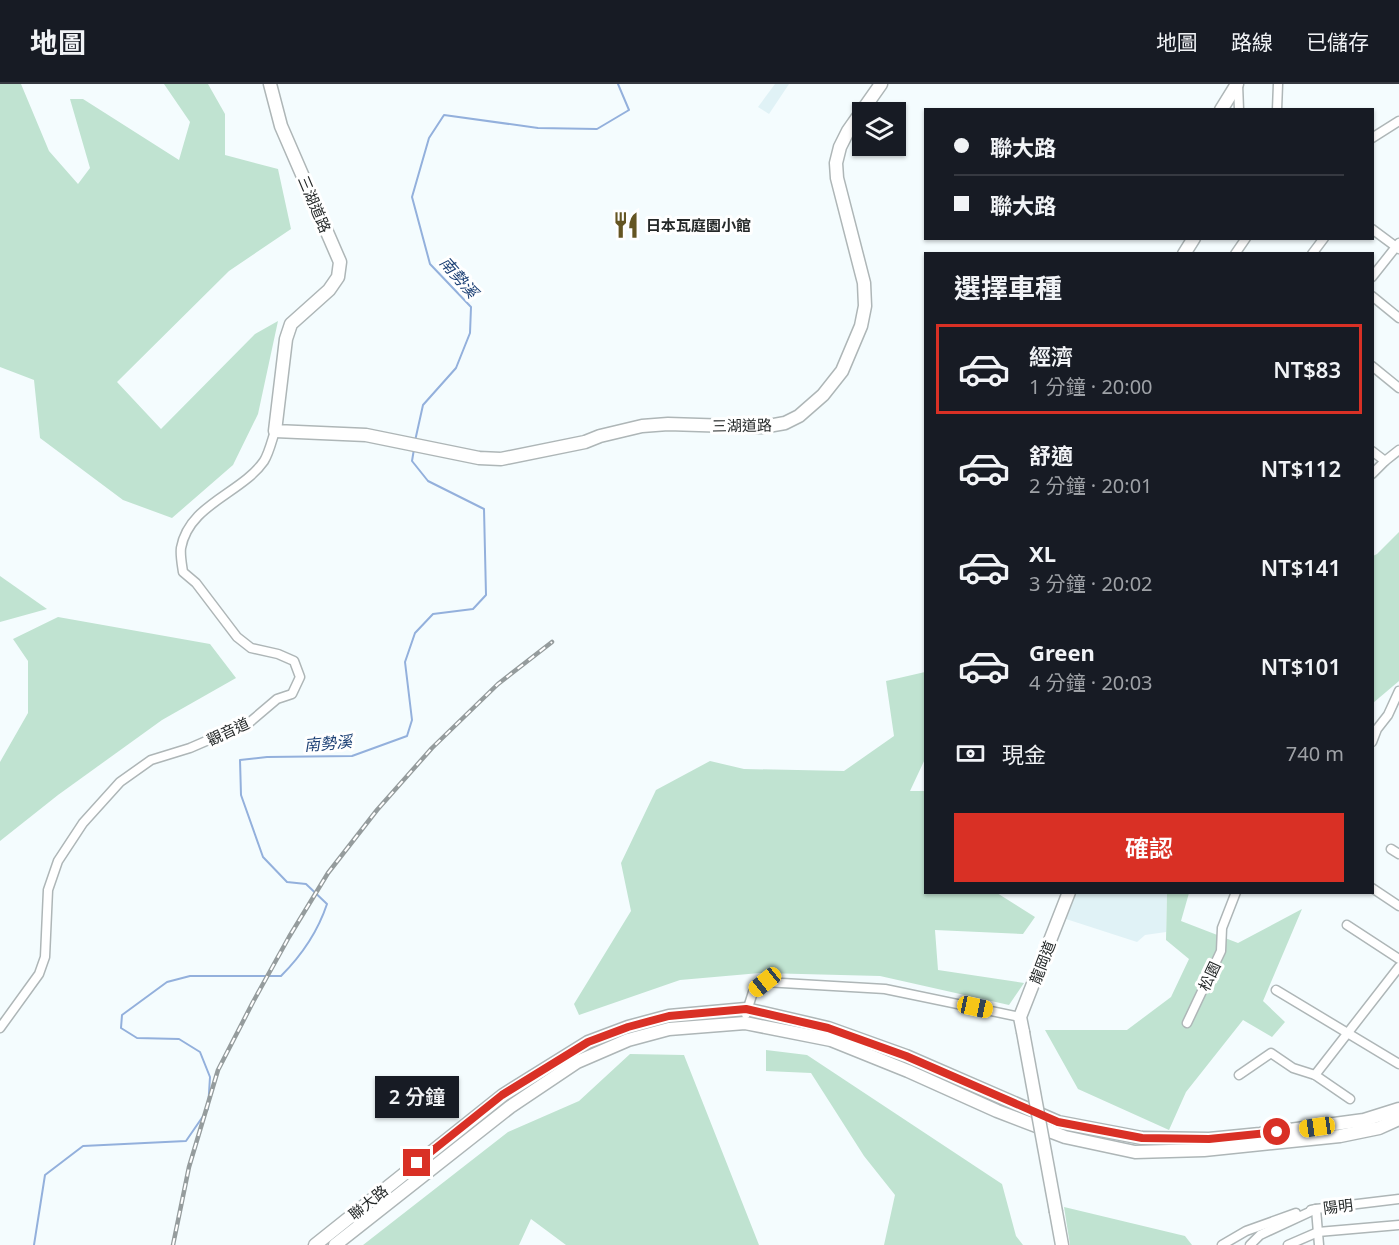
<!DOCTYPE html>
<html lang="zh-TW">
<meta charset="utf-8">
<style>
:root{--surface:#171b24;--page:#20242c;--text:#f1f3f6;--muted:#9ea1a6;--line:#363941;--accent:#d93025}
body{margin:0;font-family:"Noto Sans","Noto Sans TC",sans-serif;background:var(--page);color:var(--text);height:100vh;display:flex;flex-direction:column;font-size:22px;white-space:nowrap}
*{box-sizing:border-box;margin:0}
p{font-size:20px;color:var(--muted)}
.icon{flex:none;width:33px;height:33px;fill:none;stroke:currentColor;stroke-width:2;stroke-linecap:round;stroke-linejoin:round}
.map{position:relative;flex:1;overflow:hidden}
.side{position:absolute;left:924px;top:168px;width:450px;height:642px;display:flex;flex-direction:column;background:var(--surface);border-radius:0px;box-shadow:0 2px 4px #0004}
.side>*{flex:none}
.top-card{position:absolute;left:924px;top:24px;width:450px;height:132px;border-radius:0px;box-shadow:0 2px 4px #0004;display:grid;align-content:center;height:132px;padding:0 30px;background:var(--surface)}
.buttons{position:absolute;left:852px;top:18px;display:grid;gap:12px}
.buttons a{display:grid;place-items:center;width:54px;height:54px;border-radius:0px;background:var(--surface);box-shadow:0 2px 4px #0004;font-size:30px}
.end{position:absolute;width:27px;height:27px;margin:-14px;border:8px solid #d93025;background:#fff;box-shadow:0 0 0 3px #fff}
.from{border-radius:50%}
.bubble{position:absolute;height:42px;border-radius:0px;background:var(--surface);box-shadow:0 2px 4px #0004;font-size:20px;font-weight:600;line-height:42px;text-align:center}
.car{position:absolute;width:18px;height:36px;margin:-18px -9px;border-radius:8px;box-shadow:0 0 4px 2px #0007;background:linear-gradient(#f5c518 24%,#345 0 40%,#f5c518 0 76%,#345 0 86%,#f5c518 0)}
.top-card b{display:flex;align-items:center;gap:21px;height:57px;font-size:22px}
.top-card b+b{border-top:2px solid var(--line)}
.top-card i{width:15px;height:15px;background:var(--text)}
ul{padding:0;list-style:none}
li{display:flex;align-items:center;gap:18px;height:90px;margin:0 12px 9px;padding:0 18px;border:3px solid transparent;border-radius:0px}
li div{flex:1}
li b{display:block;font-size:22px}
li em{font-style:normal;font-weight:600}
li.active{border-color:var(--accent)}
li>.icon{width:54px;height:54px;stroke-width:1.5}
h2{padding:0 30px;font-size:27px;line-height:72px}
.pay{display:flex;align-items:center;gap:15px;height:66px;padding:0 30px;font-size:22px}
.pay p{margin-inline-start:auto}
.action{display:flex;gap:12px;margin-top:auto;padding:12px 30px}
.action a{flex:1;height:69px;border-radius:0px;background:var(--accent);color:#fff;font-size:24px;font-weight:600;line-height:69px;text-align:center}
header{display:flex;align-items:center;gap:36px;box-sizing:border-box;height:84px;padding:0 30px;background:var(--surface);border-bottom:2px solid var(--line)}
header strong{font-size:28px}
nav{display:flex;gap:33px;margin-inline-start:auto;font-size:21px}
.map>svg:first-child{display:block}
.built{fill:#e0f2f6}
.green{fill:#c0e3d1}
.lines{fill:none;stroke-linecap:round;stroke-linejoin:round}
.stream{stroke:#93b0dc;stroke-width:2}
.street-casing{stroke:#aeb6b7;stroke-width:11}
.secondary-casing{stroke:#aeb6b7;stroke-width:15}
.street{stroke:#fff;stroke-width:8}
.secondary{stroke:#fff;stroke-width:12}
.rail-casing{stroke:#959c9d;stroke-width:4.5}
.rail{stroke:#fff;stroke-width:2;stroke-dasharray:7;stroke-linecap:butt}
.secondary-bridge-casing{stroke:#aeb6b7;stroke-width:15;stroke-linecap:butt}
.secondary-bridge{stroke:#fff;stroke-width:12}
.route{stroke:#d93025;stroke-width:8}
.labels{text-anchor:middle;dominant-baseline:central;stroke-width:6;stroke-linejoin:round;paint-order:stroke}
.street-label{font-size:15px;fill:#242828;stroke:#fff}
.poi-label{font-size:15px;font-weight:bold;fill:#242828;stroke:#fff;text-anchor:start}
.water-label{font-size:16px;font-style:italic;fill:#1a3e73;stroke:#fff}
</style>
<header>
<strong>地圖</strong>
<nav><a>地圖</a><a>路線</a><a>已儲存</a></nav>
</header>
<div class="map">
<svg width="1399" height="1161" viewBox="0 0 1399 1161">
<rect width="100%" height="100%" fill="#f4fcfe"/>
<g class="built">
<polygon points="775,0 789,0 769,30 758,23"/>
<polygon points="1074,809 1167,809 1166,848 1145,851 1137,858 1066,835"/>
</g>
<g class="green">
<polygon points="0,0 21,0 49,67 78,100 90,84 70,15 83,15 179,76 190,38 164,0 208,0 225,30 225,71 278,85 291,145 229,187 117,298 161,345 255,250 278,237 258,330 233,381 172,434 123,416 40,354 34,296 0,283"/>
<polygon points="1399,448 1399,597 1373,619 1373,472 1377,470"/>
<polygon points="0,492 47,525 0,538"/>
<polygon points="58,533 210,560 236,594 162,636 58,711 0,757 0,678 28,629 28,577 13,555"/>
<polygon points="925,588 925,675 910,707 925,707 926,808 997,809 1035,833 1023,850 935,846 938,886 1024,899 1009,921 880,892 760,889 680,896 579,931 574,920 631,827 621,779 656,706 710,677 744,685 844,687 894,652 886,597"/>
<polygon points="1167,809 1189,809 1181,837 1238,859 1302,825 1263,917 1285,938 1272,953 1243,936 1186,1008 1169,1046 1078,1005 1045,946 1127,946 1171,913 1189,875 1166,856"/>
<polygon points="766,966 807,971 1002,1100 1016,1152 1023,1161 884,1161 895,1111 864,1072 811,989 766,987"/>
<polygon points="630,970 684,971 759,1161 566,1161 531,1135 519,1161 363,1161 508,1048 579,1017"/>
<polygon points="1064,1123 1185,1152 1192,1161 1070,1161"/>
</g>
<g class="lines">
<g class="stream">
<polyline points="415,357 423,321 456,284 470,249 471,223 430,180 412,113 429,54 444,31 538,44 597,45 629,26 618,0"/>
<path d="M34 1161 45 1091 83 1062 186 1057 208 1025 210 993 200 968 179 955 137 954 121 944 122 931 167 898 190 892H281C301 872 318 847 327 820L306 800 287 798 263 773 241 711 240 676 267 673 352 672 407 652 412 636 405 578 415 549 433 530 473 525 486 511 484 425 428 397 412 377 414 365"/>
</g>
<defs>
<g id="street">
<polyline points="1238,0 1239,26"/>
<polyline points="1277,26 1278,0"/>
<polyline points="1372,54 1399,37"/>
<polyline points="1372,145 1399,165"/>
<polyline points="1235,170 1246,154"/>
<polyline points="1312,170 1324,154"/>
<polyline points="1372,193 1399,159"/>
<polyline points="1372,212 1399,234"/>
<polyline points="1372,282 1399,304"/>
<polyline points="1372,367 1385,377"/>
<polyline points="1372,390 1385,377 1399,366"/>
<polyline points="1372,658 1377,645 1388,631 1399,607"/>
<polyline points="1391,765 1399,770"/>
<polyline points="1372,804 1399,822"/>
<polyline points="1347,841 1399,875"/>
<polyline points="1276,906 1399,980"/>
<polyline points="746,930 753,908 765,898 885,905 1020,933"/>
<polyline points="1187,939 1221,867 1222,844 1236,808"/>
<path d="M0 944 39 890 45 873 48 806 58 777 83 739 120 698 151 676 190 664 250 638 277 615 292 610 300 593 294 577 278 570 251 564 237 553 196 499 183 488C182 481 180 471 181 464 189 420 241 410 264 377 269 369 272 356 275 347"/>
<polyline points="1239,991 1271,969 1293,984 1315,991 1350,1015"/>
<polyline points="1315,991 1399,883"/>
<polyline points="1311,1126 1316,1125 1319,1161"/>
<polyline points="1222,1161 1246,1147 1296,1129"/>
<polyline points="1250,1161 1260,1151 1316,1125 1399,1115"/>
<polyline points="1288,1161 1318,1148 1399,1141"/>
</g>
<g id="secondary">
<polyline points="270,0 281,42 340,178 338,193 329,206 291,240 286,255 275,347 366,351 479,374 501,375 585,358 600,352 642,342 668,340 762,343 785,339 799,332 823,311 842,287 861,242 865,222 864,199 837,94 836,79 840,63 848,47 881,0"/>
<polyline points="1221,26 1237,0"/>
<polyline points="1184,170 1194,154"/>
<polyline points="1023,948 1020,933 1069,808"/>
<polyline points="1056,1128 1062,1161"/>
<polyline points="315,1161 503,1011 588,958 628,943 669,932 746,925 828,944 906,972 1058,1038 1142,1054 1209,1055 1260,1050 1364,1036 1399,1025"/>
<polyline points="335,1161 510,1023 577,978 628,956 669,945 745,939 831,956 908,987 997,1027 1065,1053 1135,1068 1204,1066 1340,1052 1379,1044 1399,1035"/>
</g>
</defs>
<use href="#street" class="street-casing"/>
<use href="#secondary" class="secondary-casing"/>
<use href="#street" class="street"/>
<use href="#secondary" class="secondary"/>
<defs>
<polyline id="rail" points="173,1161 189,1083 218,986 253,918 289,853 328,789 377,726 432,664 498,600 552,558"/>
</defs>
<use href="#rail" class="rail-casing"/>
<use href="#rail" class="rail"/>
<defs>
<polyline id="secondary-bridge" points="1023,948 1056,1128"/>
</defs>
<use href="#secondary-bridge" class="secondary-bridge-casing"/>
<use href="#secondary-bridge" class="secondary-bridge"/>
</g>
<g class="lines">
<polyline class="route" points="417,1079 502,1011 588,958 628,943 669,932 746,925 828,944 906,972 1058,1038 1142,1054 1209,1055 1277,1048"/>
</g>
<defs>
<symbol id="restaurant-bare" viewBox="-9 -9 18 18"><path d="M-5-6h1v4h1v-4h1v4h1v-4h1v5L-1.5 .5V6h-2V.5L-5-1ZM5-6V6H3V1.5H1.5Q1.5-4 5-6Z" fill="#645522" stroke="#fff" stroke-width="2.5" paint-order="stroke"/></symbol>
</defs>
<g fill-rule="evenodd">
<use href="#restaurant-bare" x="607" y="122" width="38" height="38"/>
</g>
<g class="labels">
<g class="street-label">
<text transform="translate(315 120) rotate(67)">三湖道路</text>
<text transform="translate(742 341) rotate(-1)">三湖道路</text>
<text transform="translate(228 647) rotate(-25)">觀音道</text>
<text transform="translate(1042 878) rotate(-69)">龍岡道</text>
<text transform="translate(1209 892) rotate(-65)">松園</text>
<text transform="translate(368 1118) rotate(-39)">聯大路</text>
<text transform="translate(1338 1122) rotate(-7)">陽明</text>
</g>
<g class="poi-label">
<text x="646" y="141">日本瓦庭園小館</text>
</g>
<g class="water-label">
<text transform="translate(459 193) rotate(49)">南勢溪</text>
<text transform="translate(328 659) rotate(-5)">南勢溪</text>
</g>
</g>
</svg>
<div class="buttons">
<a><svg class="icon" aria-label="layers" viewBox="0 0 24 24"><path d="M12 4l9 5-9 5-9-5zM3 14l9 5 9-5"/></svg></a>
</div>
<i class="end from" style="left:1277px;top:1048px"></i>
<i class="end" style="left:417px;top:1079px"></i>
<div class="bubble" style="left:375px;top:992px;width:84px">2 分鐘</div>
<i class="car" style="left:765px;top:898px;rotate:231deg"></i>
<i class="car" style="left:975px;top:923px;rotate:102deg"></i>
<i class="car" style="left:1317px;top:1043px;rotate:262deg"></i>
<div class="top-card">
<b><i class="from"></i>聯大路</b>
<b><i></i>聯大路</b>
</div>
<section class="side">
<h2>選擇車種</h2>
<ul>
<li class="active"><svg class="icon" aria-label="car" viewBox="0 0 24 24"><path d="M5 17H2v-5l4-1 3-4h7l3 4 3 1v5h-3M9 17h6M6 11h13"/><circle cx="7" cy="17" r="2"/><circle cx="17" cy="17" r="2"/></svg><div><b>經濟</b><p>1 分鐘 · 20:00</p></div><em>NT$83</em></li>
<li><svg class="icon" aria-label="car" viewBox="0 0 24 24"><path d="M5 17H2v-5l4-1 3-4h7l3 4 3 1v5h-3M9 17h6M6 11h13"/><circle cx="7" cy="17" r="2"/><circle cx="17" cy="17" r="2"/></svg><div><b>舒適</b><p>2 分鐘 · 20:01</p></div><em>NT$112</em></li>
<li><svg class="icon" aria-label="car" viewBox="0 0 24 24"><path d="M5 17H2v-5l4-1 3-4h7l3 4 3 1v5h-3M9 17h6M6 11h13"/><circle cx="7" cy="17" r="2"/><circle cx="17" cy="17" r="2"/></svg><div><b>XL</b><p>3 分鐘 · 20:02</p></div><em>NT$141</em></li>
<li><svg class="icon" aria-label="car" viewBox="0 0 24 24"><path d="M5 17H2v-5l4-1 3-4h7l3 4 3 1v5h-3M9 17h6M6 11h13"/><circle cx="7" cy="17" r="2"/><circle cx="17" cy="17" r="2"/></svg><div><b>Green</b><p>4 分鐘 · 20:03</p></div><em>NT$101</em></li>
</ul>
<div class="pay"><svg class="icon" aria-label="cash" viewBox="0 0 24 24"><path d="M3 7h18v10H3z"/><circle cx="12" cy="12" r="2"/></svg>現金<p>740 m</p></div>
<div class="action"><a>確認</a></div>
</section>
</div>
